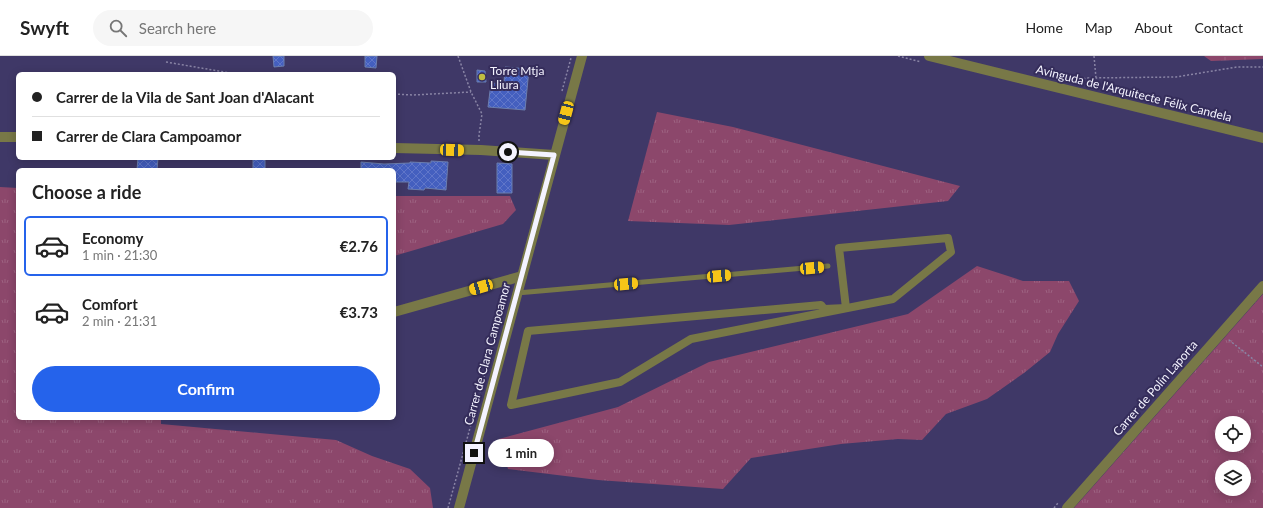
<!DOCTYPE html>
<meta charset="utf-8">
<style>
:root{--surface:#fff;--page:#f6f6f6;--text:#222;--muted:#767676;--line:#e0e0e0;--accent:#2563eb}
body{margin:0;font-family:Lato,sans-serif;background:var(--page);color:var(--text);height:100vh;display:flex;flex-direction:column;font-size:15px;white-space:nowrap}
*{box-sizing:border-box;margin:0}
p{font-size:13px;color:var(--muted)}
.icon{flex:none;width:22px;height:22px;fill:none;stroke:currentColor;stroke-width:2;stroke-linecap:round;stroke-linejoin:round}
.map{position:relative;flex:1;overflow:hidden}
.sheet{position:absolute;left:16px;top:112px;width:380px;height:252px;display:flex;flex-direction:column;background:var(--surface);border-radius:6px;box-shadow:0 2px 10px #0003}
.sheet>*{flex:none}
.hud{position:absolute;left:16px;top:16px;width:380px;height:88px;border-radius:6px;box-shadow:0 2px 10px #0003;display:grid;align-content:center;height:88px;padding:0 16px;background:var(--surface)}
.controls{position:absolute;left:1215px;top:360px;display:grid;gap:8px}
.controls a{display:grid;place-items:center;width:36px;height:36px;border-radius:50%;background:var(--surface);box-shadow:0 2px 10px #0003;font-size:20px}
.end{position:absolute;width:18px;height:18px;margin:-9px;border:5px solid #f4f3ff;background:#111;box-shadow:0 0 0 2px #111}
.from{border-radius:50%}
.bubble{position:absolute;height:28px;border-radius:14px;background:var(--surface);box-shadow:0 2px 10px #0003;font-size:13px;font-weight:700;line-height:28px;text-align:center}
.car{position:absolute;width:12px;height:24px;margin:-12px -6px;border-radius:5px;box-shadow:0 0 3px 1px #0007;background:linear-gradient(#f5c518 24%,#345 0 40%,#f5c518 0 76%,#345 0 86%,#f5c518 0)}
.hud b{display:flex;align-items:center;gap:14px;height:38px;font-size:15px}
.hud b+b{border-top:1px solid var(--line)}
.hud i{width:10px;height:10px;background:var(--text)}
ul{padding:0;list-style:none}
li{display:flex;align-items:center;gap:12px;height:60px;margin:0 8px 6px;padding:0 8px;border:2px solid transparent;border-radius:6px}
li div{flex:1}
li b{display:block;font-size:15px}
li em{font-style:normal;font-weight:700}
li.on{border-color:var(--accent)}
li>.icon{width:36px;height:36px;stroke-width:1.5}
h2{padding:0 16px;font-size:18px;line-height:48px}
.primary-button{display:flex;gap:8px;margin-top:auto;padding:8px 16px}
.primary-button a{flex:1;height:46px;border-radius:24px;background:var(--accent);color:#fff;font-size:16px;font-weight:700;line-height:46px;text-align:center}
header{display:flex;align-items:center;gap:24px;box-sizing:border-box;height:56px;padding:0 20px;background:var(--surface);border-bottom:1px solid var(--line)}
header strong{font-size:19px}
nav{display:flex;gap:22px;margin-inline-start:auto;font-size:14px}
.search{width:280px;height:36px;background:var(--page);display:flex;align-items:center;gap:10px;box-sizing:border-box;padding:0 14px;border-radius:22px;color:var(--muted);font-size:15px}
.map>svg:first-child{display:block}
.grass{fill:url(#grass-tufts);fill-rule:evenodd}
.wetland{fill:url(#wetland-marsh)}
.building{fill:url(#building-cross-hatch);stroke:#6b7eaf}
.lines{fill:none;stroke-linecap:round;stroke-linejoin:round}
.path{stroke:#8984a5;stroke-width:1.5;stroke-dasharray:2 2;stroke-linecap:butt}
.service{stroke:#787847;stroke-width:5}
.pedestrian{stroke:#787847;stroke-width:8}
.minor{stroke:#787847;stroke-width:10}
.route{stroke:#f4f3ff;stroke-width:5}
.poi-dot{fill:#c0be41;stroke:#352d5b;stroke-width:1.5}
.labels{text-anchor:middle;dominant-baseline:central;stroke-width:4;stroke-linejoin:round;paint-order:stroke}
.poi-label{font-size:12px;fill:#f4f3ff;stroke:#352d5b;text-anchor:start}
.street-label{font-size:12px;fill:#f4f3ff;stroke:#352d5b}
</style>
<header>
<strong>Swyft</strong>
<div class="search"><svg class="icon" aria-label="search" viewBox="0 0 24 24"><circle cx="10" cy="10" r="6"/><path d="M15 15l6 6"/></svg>Search here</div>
<nav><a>Home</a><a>Map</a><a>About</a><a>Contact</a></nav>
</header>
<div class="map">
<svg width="1263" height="452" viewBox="0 0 1263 452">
<defs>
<pattern id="grass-tufts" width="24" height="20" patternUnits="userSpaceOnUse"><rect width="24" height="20" fill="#8c476b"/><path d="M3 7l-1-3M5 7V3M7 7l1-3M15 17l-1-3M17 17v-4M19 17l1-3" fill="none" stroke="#9d6281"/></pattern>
<pattern id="wetland-marsh" width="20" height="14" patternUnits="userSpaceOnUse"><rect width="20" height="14" fill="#8c476b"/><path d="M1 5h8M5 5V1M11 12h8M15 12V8" fill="none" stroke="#9d6281"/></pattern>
<pattern id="building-cross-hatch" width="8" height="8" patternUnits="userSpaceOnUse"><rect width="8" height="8" fill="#445fbf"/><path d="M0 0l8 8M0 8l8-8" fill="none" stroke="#6076c9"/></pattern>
</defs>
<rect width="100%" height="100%" fill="#3f3867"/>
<g class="grass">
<polygon points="657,56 733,71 960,130 948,145 729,169 628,165"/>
<polygon points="0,131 18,132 18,362 161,362 161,368 336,384 372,400 410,413 430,432 433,452 0,452"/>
<polygon points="394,140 510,140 516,154 503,168 394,200"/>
<polygon points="977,210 1023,225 1069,225 1079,245 1058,278 1050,296 1024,317 987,343 946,358 922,384 898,383 841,388 751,402 723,433 598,424 508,413 499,383 618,351 709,306 908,258"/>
<path d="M1263 238V452H1074ZM1222 367H1244V389H1222ZM1222 411H1244V433H1222Z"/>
</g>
<polygon class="wetland" points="1204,0 1263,0 1263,3 1211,5"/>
<g class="building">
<polygon points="273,0 284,0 284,10 274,11"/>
<polygon points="365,0 377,0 376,12 365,11"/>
<polygon points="505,11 529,13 525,54 488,51 491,27 504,28"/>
<polygon points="477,14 485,15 486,26 477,26"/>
<polygon points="138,102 158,102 157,114 137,114"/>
<rect x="253" y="103" width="12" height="11"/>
<polygon points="431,105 448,106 446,134 425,132 424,134 408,133 409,126 394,126 394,114 361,114 361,106 384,108 410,107 410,106 431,107"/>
<polygon points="497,107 512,108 512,137 497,137"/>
</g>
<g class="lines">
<g class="path">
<polyline points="458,0 471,36 482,58 479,79 479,85"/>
<polyline points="898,0 921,6"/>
<polyline points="1094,0 1096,22"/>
<polyline points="166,6 236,18"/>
<polyline points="1076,26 1086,22 1176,21 1237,11 1263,11"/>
<polyline points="562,35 571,2"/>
<polyline points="394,38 413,39 471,36"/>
<polyline points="1229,284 1263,311"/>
<polyline points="448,452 489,303"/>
<polyline points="1054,452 1058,447"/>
</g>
<polyline class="service" points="517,237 828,210"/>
<polygon class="pedestrian" points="948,182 951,196 893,243 691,283 620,326 511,349 528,275 821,249 824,253 846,252 839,192"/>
<g class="minor">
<polyline points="929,0 1263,82"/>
<polyline points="0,81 18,81"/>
<polyline points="394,92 481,94 554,99"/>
<polyline points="394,256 522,220"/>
<polyline points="459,452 582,0"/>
<polyline points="1067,452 1263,230"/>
</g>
</g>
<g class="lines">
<polyline class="route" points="474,397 554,99 508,96"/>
</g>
<circle class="poi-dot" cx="482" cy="21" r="4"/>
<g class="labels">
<g class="poi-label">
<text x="490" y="14">Torre Mtja<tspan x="490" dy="14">Lliura</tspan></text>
</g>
<g class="street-label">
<text transform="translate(1134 37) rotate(14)">Avinguda de l'Arquitecte Félix Candela</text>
<text transform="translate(487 298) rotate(-75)">Carrer de Clara Campoamor</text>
<text transform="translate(1155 332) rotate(-49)">Carrer de Polín Laporta</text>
</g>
</g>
</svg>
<div class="controls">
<a><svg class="icon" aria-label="locate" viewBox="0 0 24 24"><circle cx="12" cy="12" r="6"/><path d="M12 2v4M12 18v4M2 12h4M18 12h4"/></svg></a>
<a><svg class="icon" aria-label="layers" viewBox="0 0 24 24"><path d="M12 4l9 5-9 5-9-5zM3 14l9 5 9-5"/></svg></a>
</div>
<i class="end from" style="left:508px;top:96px"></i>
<i class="end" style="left:474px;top:397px"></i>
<div class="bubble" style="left:488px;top:383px;width:66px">1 min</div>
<i class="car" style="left:566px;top:57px;rotate:195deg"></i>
<i class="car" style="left:452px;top:94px;rotate:92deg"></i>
<i class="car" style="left:812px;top:212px;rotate:85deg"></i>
<i class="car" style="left:719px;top:220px;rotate:85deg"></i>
<i class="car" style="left:626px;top:228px;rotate:85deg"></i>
<i class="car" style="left:481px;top:231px;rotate:254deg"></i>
<div class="hud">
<b><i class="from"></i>Carrer de la Vila de Sant Joan d'Alacant</b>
<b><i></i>Carrer de Clara Campoamor</b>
</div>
<section class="sheet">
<h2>Choose a ride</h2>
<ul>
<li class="on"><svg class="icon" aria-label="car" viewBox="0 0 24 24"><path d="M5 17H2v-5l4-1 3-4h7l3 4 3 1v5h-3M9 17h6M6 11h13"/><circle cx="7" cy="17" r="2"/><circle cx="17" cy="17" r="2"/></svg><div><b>Economy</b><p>1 min · 21:30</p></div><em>€2.76</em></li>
<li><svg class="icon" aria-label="car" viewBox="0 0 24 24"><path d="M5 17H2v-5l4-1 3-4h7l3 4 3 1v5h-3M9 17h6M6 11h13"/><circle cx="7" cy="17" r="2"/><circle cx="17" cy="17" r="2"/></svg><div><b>Comfort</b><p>2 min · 21:31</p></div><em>€3.73</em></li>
</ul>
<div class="primary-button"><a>Confirm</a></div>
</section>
</div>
